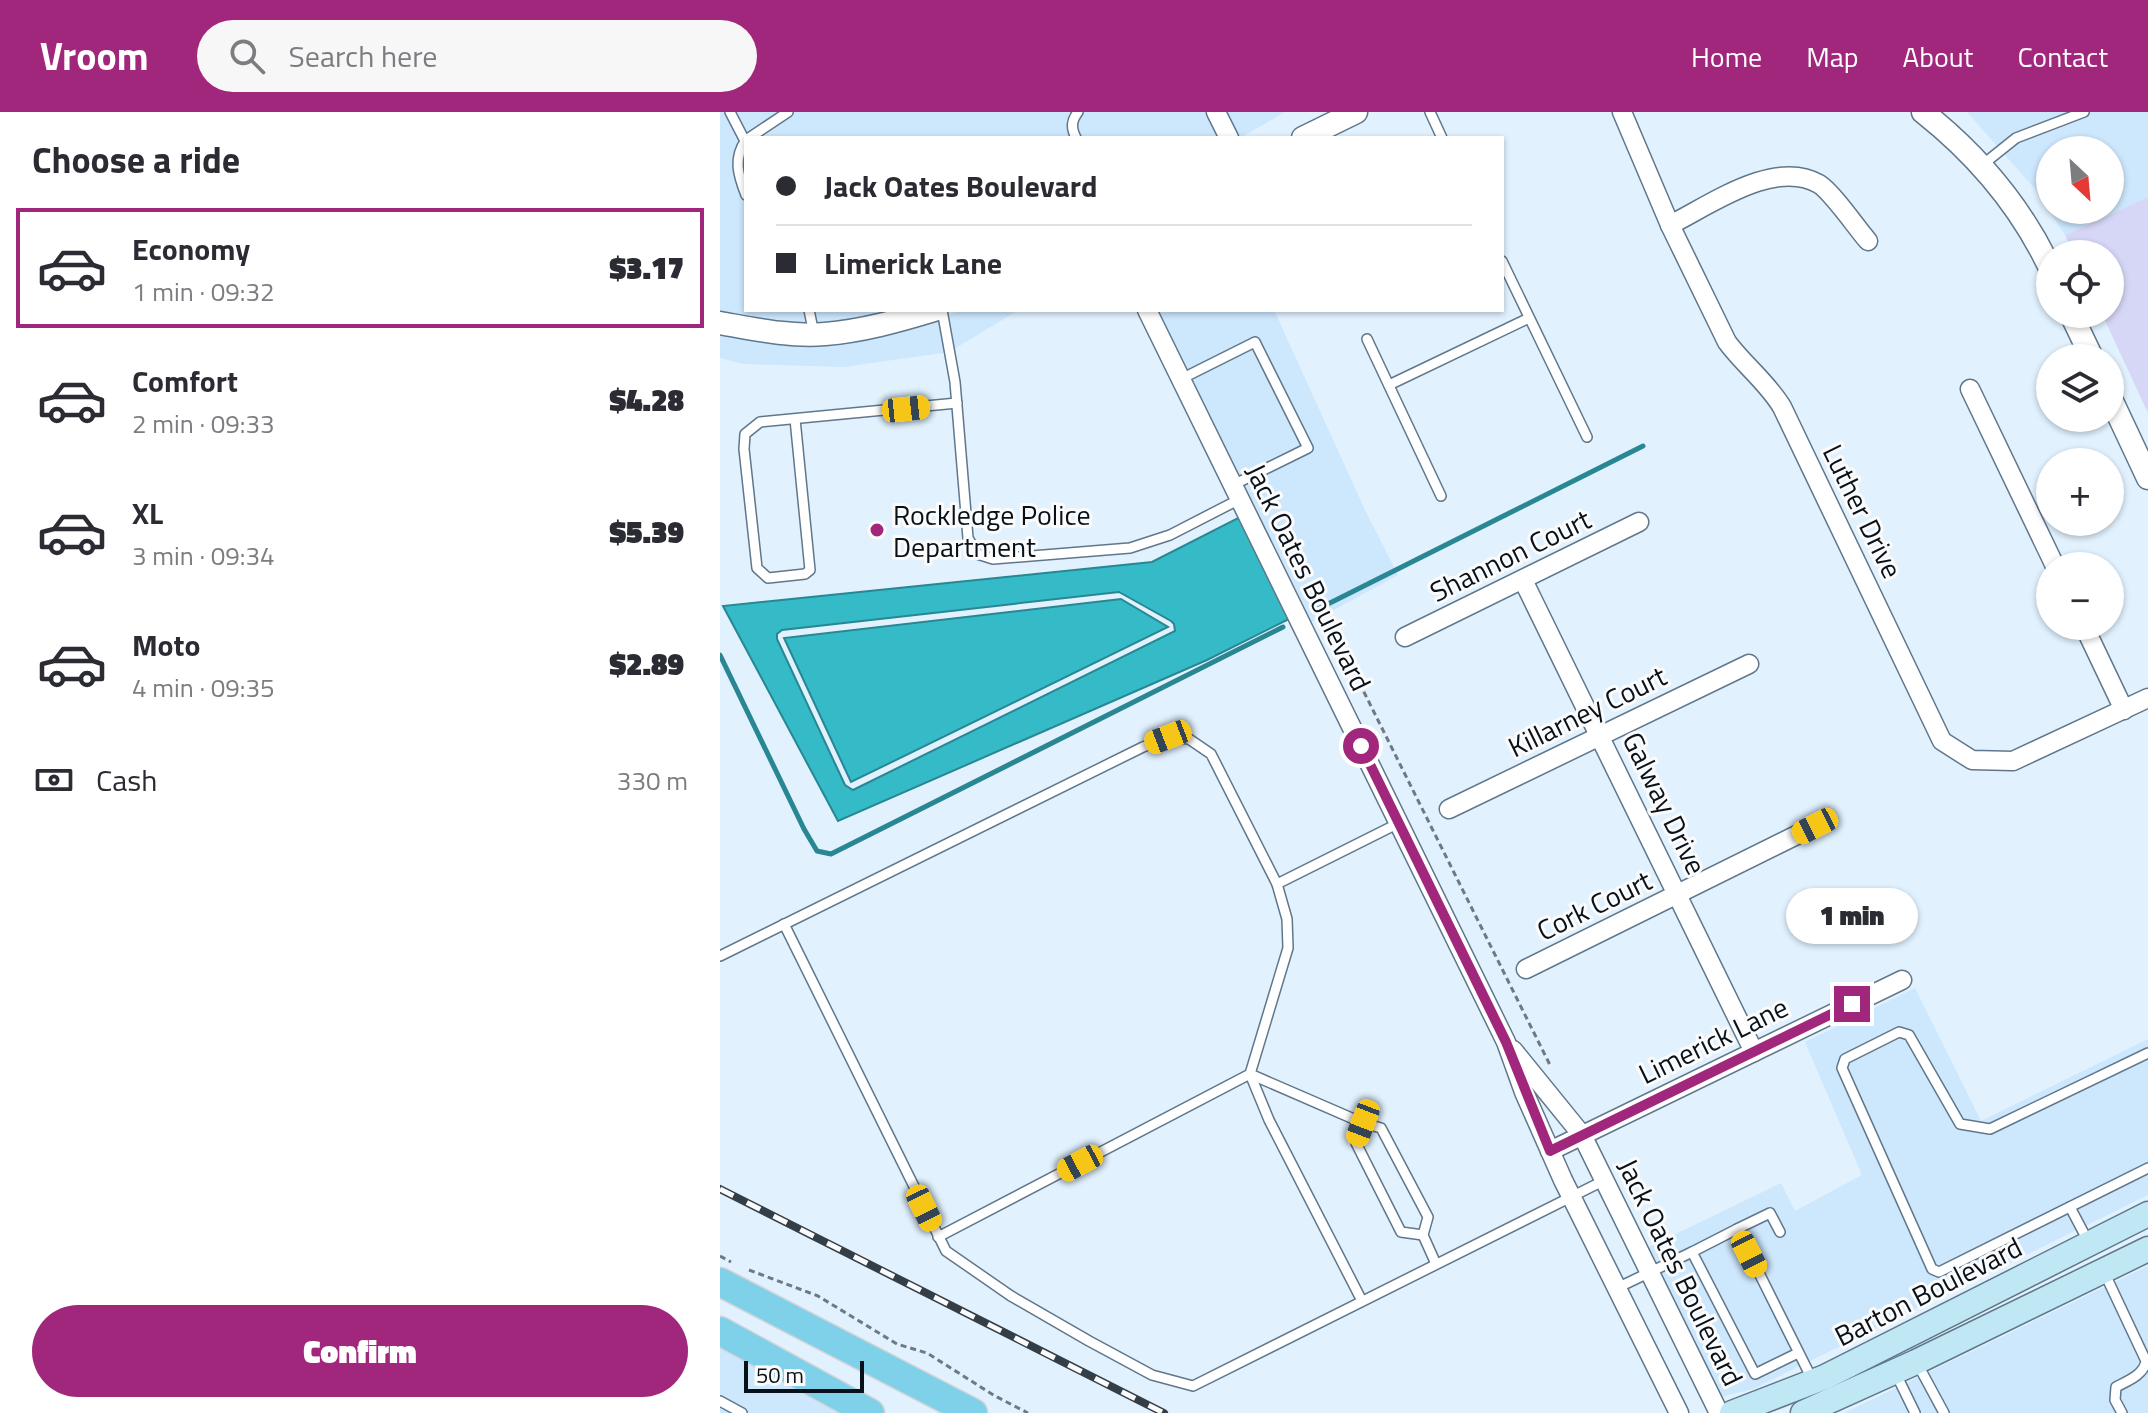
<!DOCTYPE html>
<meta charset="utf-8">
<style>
:root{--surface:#fff;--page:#f7f7f7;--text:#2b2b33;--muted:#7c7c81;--line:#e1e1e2;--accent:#a1277d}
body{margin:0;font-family:"Titillium Web",sans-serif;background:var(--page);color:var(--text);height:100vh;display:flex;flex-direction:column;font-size:30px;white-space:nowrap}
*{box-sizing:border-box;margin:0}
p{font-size:26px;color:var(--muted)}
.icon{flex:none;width:44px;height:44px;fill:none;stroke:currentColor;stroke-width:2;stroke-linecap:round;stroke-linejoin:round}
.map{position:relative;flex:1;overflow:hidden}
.sheet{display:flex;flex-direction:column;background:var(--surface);width:720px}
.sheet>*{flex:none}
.hud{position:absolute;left:24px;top:24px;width:760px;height:176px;border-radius:0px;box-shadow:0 2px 6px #0004;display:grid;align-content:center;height:176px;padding:0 32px;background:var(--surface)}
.needle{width:52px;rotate:154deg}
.controls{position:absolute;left:1316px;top:24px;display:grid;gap:16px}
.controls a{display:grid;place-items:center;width:88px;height:88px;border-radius:50%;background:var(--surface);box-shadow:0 2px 6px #0004;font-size:40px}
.scale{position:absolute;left:24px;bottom:20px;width:120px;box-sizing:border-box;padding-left:8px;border:4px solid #081119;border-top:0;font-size:22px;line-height:28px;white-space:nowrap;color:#081119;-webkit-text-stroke:6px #fbfbfb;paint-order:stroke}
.end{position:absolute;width:36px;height:36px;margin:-18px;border:10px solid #a1277d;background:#fff;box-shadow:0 0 0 4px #fff}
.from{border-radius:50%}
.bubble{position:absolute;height:56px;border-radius:28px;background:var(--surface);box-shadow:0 2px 6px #0004;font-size:26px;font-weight:800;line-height:56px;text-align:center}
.car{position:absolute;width:24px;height:48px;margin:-24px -12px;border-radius:10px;box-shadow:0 0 6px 2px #0007;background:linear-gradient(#f5c518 24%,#345 0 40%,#f5c518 0 76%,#345 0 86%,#f5c518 0)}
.hud b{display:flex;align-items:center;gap:28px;height:76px;font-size:30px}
.hud b+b{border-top:2px solid var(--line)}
.hud i{width:20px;height:20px;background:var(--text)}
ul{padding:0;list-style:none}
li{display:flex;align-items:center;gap:24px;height:120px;margin:0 16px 12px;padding:0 16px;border:4px solid transparent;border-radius:0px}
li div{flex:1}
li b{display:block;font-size:30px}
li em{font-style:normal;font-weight:800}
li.active{border-color:var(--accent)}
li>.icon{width:72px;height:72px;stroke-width:1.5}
h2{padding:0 32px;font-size:36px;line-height:96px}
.pay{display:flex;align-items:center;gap:20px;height:88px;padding:0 32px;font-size:30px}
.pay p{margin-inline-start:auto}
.action{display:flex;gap:16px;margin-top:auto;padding:16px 32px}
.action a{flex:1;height:92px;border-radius:48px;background:var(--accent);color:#fff;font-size:32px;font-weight:800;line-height:92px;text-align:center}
header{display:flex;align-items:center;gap:48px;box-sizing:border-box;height:112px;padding:0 40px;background:var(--accent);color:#fff}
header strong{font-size:38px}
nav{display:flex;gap:44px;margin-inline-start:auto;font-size:28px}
.search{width:560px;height:72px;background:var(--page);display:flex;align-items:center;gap:20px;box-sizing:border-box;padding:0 28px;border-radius:44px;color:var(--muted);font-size:30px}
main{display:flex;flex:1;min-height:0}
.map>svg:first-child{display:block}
.built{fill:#cde7fd;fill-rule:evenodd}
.green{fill:#d6d7f6}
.water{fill:#35bac7;stroke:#288793;stroke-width:2;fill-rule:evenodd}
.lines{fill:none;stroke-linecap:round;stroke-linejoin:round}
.stream{stroke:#288793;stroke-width:5}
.service-casing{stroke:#60778b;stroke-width:12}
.minor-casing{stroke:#60778b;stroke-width:21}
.tertiary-casing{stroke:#60778b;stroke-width:25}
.secondary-casing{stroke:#60778b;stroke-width:27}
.primary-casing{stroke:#d3d4d6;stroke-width:31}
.path{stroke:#6d7984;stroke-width:3;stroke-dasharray:6 4;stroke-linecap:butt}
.service{stroke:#fff;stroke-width:9}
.minor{stroke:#fff;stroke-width:18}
.tertiary{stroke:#fff;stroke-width:22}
.secondary{stroke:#bfe8f4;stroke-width:24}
.primary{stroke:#7fd1ea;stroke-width:28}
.rail-casing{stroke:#343e47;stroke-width:8}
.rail{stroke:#fbfbfb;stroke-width:5;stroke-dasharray:15;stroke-linecap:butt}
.route{stroke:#a1277d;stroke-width:10}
.poi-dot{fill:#a1277d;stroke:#fbfbfb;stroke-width:3}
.labels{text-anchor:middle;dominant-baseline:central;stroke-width:6;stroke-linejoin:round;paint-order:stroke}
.street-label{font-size:28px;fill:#081119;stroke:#fbfbfb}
.poi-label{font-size:28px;fill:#081119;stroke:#fbfbfb;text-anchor:start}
</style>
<header>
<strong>Vroom</strong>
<div class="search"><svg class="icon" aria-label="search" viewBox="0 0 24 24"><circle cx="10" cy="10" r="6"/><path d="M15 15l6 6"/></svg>Search here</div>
<nav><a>Home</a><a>Map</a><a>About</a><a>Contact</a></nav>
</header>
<main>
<section class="sheet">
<h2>Choose a ride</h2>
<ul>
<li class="active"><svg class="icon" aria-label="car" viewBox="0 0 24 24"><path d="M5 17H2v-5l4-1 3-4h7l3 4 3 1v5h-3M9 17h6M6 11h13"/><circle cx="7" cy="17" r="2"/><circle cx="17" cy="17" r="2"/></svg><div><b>Economy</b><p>1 min · 09:32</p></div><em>$3.17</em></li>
<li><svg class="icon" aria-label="car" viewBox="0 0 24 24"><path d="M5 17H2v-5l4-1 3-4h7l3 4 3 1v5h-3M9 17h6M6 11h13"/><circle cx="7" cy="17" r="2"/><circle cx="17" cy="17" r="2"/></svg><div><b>Comfort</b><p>2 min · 09:33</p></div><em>$4.28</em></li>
<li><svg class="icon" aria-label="car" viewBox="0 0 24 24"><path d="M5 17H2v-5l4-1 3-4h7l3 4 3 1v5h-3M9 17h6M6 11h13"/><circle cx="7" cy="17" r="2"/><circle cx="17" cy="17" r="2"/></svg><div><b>XL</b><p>3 min · 09:34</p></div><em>$5.39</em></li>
<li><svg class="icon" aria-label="car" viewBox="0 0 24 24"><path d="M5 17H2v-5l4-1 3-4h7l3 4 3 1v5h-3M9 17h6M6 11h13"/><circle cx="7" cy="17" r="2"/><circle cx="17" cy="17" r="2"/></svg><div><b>Moto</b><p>4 min · 09:35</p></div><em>$2.89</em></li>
</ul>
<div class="pay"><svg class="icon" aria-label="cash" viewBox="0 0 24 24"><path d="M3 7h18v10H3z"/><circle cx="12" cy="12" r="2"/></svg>Cash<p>330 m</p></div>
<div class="action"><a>Confirm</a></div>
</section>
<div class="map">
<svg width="1428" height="1301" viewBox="0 0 1428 1301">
<rect width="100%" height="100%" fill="#e1f1fe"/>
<g class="built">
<polygon points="0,0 487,0 500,26 26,26 26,198 183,198 103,213 49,210 0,202"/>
<polygon points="505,0 565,0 520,26"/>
<path d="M1247 0H1428V85L1345 123 1315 77ZM1330 38H1390V98H1330Z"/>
<polygon points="242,198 299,198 229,240 123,255 23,252 0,246 0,220 171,221"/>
<polygon points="436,198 554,198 645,398 678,463 590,511"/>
<polygon points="1195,876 1261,1009 1428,927 1428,1083 1033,1277 1001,1285 927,1136 1061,1071 1075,1099 1142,1063 1085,930"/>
<polygon points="1428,1154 1428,1301 1124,1301"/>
<polygon points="0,1234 132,1301 0,1301"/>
</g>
<polygon class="green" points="1428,85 1428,301 1382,202 1390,202 1390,142 1354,142 1345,123"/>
<g class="water">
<path d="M520 405 569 507 487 548 118 709 3 494 432 450ZM399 480 451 509 454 512 455 519 133 678 125 673 57 527V522L62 518Z"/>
<polygon points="401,487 448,515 131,670 64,526"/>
</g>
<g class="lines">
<g class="stream">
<polyline points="594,499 923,334"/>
<polyline points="0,543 84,717 97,739 111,742 563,515"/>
</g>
<defs>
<g id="service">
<polyline points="10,0 25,29"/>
<polyline points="710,0 722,26"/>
<polyline points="29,26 68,0"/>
<path d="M356 26C351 16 351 9 358 0"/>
<path d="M26 28C13 46 18 63 26 83"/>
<polyline points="1261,54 1296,26 1364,0"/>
<polyline points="782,149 867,325"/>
<polyline points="89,198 94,222"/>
<polyline points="222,198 235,270 248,426 257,442 273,447 410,436 450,423 520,387"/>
<polyline points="647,227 721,384"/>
<polyline points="461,267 535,230 588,336 513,373"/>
<polyline points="669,273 809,206"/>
<polyline points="75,307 90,458 85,462 48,466 37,456 24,337 25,322 40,310 237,291"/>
<polyline points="557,772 679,711"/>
<polyline points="64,812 226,1139 291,1184 369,1229 432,1263 473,1274 885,1068"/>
<polyline points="0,844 423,635 448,625 469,627 491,642 557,772 567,807 568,836 530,962 643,1011 661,1016 708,1105 703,1123 716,1152"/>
<polyline points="1428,941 1270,1017 1240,1012 1189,923 1179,920 1125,947 1122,956 1212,1157 1219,1160 1428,1056"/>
<polyline points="643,1011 636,1031 681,1120 703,1123"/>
<polyline points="1350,1095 1369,1131"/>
<polyline points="1017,1117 1050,1101 1060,1120"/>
<polyline points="218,1125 530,962 549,1008 642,1189"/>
<path d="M1385 1162 1426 1249C1424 1263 1407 1269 1396 1275L1395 1288 1402 1301"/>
<polyline points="897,1176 972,1140"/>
<polyline points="1078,1241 1035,1262 972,1140 1017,1117 1093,1269"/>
<polyline points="1197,1251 1224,1301"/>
<polyline points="1175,1260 1195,1301"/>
<polyline points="0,1289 22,1301"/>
</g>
<g id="minor">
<polyline points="496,0 509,26"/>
<path d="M902 0 950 113 1007 230C1024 253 1047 270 1062 295L1222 629 1252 648 1293 649 1428 586"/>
<path d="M950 113C990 93 1055 46 1099 72 1112 80 1136 115 1148 129"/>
<polyline points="427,198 786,930 804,980 843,1068 959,1301"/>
<polyline points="1250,277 1335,454"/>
<polyline points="803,468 1034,940"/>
<polyline points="1364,514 1404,598"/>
<polyline points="685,525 919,410"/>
<polyline points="729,697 1029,552"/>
<polyline points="806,857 1095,714"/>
<polyline points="793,938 862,1023 999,1301"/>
<polyline points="830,1039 1182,868"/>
</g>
<g id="tertiary">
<path d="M1203 0C1256 42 1301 95 1330 156"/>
<polyline points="583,26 636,0"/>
<polyline points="1351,202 1372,246"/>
<path d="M0 211C34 217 70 225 105 222 142 219 178 209 214 198"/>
<polyline points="1390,285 1428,366"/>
</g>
<g id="secondary">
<polyline points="1012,1301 1105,1265 1428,1102"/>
<polyline points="1083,1301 1196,1250 1428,1137"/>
</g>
<g id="primary">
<polyline points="0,1170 253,1301"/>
<polyline points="0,1219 150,1301"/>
</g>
</defs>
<use href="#service" class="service-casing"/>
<use href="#minor" class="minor-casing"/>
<use href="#tertiary" class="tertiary-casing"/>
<use href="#secondary" class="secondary-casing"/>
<use href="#primary" class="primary-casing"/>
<g class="path">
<polyline points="606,523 620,532 831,955"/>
<polyline points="0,1144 11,1150"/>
<polyline points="29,1158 98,1184 177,1232 207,1241 275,1284 308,1301"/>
</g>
<use href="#service" class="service"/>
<use href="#minor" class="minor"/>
<use href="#tertiary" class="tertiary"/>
<use href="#secondary" class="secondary"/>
<use href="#primary" class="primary"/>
<defs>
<polyline id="rail" points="0,1077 444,1301"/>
</defs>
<use href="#rail" class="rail-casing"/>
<use href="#rail" class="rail"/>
</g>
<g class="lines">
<polyline class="route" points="641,634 786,930 830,1039 1132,892"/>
</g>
<circle class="poi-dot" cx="157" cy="418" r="8"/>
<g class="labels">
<g class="street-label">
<text transform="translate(1143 399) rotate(64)">Luther Drive</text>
<text transform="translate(790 443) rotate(-26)">Shannon Court</text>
<text transform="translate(589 465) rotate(64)">Jack Oates Boulevard</text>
<text transform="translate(867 599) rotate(-26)">Killarney Court</text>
<text transform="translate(945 691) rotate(64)">Galway Drive</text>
<text transform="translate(874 793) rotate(-26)">Cork Court</text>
<text transform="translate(993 928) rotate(-26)">Limerick Lane</text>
<text transform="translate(961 1160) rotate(64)">Jack Oates Boulevard</text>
<text transform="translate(1208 1179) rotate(-27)">Barton Boulevard</text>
</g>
<g class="poi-label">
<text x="173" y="402">Rockledge Police<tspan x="173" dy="32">Department</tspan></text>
</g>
</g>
</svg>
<div class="controls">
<a><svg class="needle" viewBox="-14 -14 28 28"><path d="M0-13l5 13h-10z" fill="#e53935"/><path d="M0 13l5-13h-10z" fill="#7c7c81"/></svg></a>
<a><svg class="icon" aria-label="locate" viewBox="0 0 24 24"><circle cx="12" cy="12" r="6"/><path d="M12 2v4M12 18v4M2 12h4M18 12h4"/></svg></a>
<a><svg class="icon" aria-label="layers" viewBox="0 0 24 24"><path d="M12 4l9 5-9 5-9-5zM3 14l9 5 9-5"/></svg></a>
<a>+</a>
<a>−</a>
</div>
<div class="scale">50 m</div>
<i class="end from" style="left:641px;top:634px"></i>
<i class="end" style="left:1132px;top:892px"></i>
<div class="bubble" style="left:1066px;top:776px;width:132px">1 min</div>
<i class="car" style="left:186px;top:297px;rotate:84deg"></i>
<i class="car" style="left:448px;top:625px;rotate:249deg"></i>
<i class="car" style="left:1095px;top:714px;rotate:243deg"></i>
<i class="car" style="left:643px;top:1011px;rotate:201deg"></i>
<i class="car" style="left:360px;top:1051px;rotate:242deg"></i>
<i class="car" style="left:204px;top:1096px;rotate:154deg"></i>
<i class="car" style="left:1029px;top:1142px;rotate:153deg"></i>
<div class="hud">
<b><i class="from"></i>Jack Oates Boulevard</b>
<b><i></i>Limerick Lane</b>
</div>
</div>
</main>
